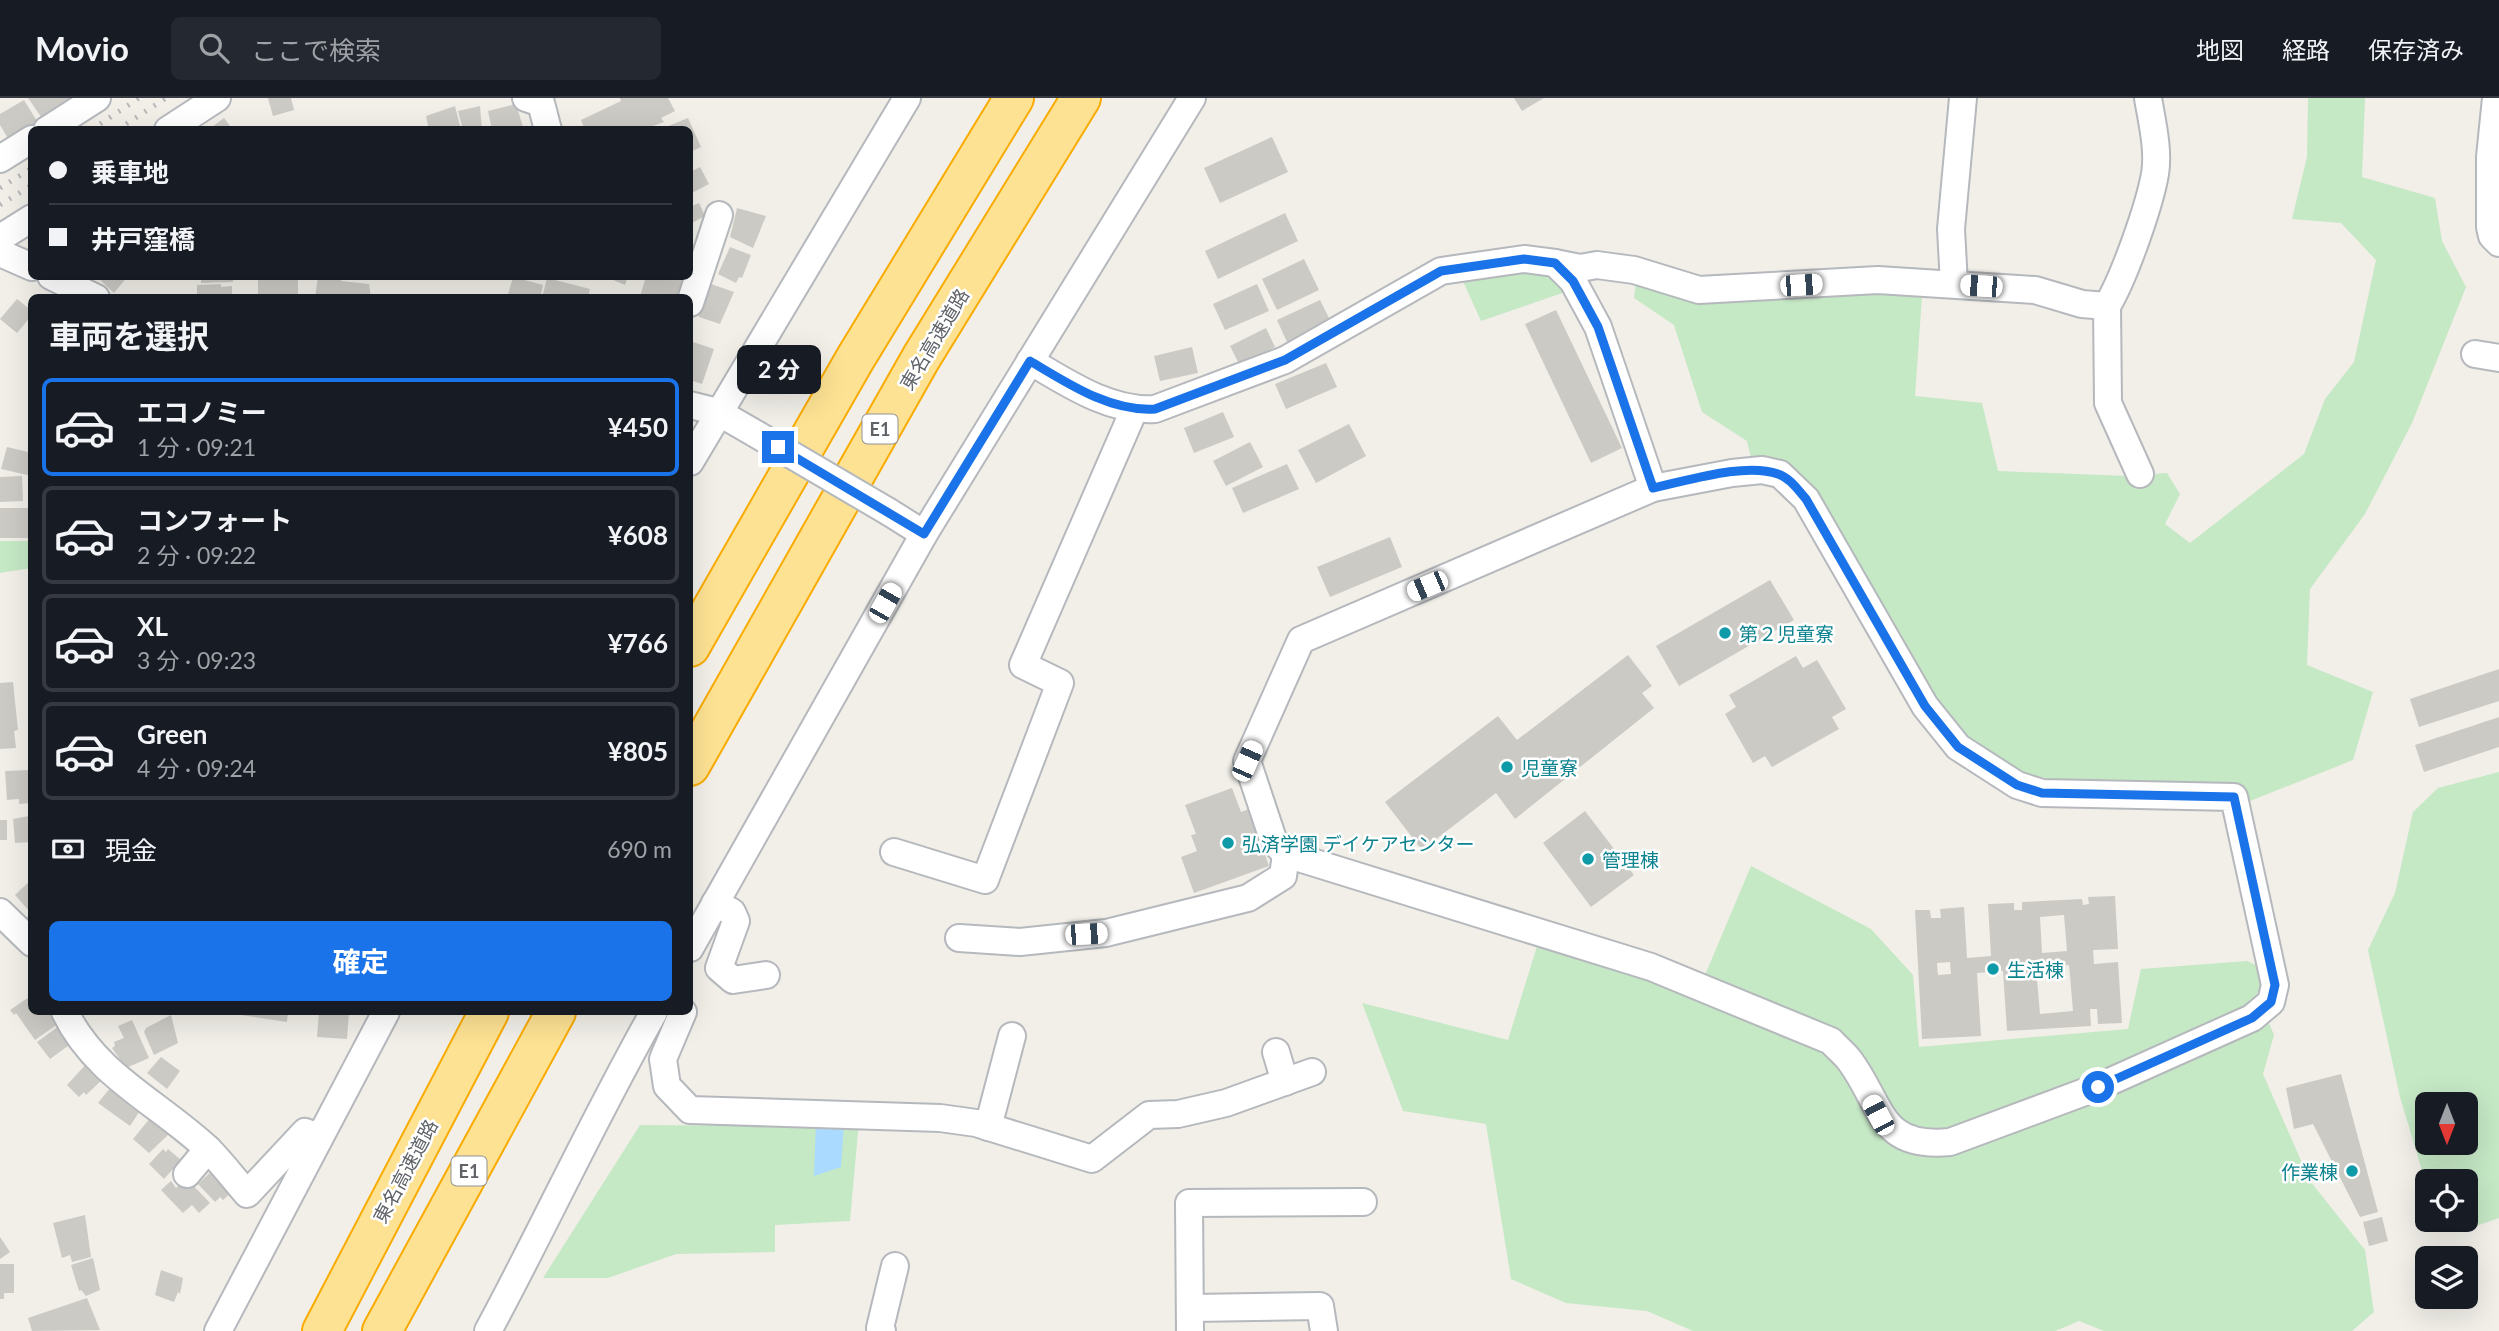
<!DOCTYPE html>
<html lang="ja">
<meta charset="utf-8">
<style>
:root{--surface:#171b24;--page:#242831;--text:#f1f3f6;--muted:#9ea1a6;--line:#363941;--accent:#1a73e8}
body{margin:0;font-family:Lato,"Noto Sans JP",sans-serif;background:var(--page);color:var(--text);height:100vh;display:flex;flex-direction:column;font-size:26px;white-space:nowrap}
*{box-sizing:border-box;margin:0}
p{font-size:23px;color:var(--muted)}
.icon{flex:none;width:38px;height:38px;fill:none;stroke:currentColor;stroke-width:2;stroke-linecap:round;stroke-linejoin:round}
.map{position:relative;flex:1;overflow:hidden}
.details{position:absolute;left:28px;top:196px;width:665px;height:721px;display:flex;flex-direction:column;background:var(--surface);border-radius:10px;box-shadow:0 7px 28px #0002}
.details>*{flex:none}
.top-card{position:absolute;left:28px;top:28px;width:665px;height:154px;border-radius:10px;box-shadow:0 7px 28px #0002;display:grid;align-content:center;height:154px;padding:0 21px;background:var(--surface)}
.needle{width:46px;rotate:180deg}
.controls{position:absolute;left:2415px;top:994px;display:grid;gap:14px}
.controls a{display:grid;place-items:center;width:63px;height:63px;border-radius:10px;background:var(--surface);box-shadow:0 7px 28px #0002;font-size:35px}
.end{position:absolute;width:32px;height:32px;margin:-16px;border:9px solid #1a73e8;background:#fff;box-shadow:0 0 0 4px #fff}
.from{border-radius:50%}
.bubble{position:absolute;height:49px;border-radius:10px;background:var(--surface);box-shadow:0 7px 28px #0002;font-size:23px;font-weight:700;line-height:49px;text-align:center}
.car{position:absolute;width:21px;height:42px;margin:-21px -10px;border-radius:9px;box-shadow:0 0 5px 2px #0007;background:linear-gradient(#fff 24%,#345 0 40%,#fff 0 76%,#345 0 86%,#fff 0)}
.top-card b{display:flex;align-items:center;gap:24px;height:66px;font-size:26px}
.top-card b+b{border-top:2px solid var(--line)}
.top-card i{width:18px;height:18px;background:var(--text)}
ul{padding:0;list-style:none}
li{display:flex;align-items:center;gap:21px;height:98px;margin:0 14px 10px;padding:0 7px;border:4px solid var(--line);border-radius:10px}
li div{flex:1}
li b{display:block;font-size:26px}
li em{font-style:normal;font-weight:700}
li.active{border-color:var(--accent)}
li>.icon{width:63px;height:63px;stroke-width:1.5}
h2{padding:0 21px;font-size:32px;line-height:84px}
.pay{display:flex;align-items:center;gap:18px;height:77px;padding:0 21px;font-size:26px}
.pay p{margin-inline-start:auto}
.cta{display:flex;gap:14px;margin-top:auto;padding:14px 21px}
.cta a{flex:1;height:80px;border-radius:10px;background:var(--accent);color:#fff;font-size:28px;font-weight:700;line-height:80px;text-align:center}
header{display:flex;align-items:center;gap:42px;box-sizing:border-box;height:98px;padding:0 35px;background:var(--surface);border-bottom:2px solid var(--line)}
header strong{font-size:33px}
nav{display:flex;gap:38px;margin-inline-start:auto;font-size:24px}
.search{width:490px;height:63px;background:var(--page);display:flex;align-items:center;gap:18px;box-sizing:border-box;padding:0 24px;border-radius:10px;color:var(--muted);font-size:26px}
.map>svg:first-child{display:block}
.green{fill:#c5e8c5;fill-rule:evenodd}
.water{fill:#aadaff}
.building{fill:#cccac5;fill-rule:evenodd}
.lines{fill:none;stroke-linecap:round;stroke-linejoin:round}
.minor-casing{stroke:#b5b8bc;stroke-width:30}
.motorway-casing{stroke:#f9ab00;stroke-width:42}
.minor{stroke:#fff;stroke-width:26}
.motorway{stroke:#fde293;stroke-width:38}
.rail{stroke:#b6b7b8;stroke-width:5;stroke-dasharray:2 9;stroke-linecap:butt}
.minor-bridge-casing{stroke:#b5b8bc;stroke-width:30;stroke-linecap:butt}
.minor-bridge{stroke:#fff;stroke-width:26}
.route{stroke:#1a73e8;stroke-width:9}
.culture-dot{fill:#0f9aa8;stroke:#fff;stroke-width:2.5}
.labels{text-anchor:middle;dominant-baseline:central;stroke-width:5;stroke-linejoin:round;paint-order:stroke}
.shield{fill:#fff;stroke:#8f9295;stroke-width:2}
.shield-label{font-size:18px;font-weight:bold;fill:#5f6368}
.street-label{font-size:19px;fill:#5f6368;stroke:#fff}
.culture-label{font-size:19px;fill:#0d838f;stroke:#fff;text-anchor:start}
</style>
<header>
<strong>Movio</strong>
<div class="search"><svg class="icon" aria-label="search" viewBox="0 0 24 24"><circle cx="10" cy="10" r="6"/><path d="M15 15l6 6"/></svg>ここで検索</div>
<nav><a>地図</a><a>経路</a><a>保存済み</a></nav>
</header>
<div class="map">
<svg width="2499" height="1233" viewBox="0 0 2499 1233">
<rect width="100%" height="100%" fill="#f1efe8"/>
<g class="green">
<polygon points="2308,0 2365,0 2362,79 2435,100 2442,143 2466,189 2412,325 2365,416 2310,491 2307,567 2373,594 2353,662 2250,703 2243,688 2081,687 2021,675 1964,640 1908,557 1810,390 1751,360 1747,343 1702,314 1674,227 1634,200 1636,185 1701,206 1880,193 1922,198 1915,298 1982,305 1998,373 2128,378 2167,375 2180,396 2165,426 2190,445 2304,356 2325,301 2354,264 2376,162 2341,125 2292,121 2307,59"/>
<polygon points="1530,170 1566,188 1568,193 1481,223 1462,181"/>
<polygon points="0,443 31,443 31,470 0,475"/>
<path d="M2499 674V1120L2479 1127 2453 1125 2450 1122H2466V1083L2427 1085 2423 1076 2400 999 2368 852 2395 795 2413 714 2438 690ZM2427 1006H2466V1045H2427Z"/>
<polygon points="1751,768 1871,831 1913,877 1919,949 2128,931 2141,871 2247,863 2260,869 2265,884 2242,917 2200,954 2269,925 2274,937 2263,976 2310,1083 2365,1152 2374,1214 2352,1233 2104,1233 2079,1223 2055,1233 1693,1233 1647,1213 1566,1205 1511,1181 1486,1026 1403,1013 1362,905 1508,942 1538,845 1697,896"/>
<polygon points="859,1023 850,1123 775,1127 775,1154 676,1156 608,1180 543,1180 640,1027 776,1028"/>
</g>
<polygon class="water" points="816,1025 844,1025 841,1069 814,1078"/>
<g class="building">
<polygon points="28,0 70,0 73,5 44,23"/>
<polygon points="268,0 291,0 294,12 273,18"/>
<polygon points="620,0 668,0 675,13 661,20 664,24 642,32 585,32 581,22 621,3"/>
<polygon points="1514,0 1544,0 1522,13"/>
<polygon points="24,2 38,25 9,42 0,27 0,16"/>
<polygon points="516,6 523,29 492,32 488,13"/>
<polygon points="455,8 461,32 429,32 426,18"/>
<polygon points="480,8 482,32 463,32 458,13"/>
<polygon points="224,20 233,32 208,32"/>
<polygon points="688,20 701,49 690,54 690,32 666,29"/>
<polygon points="1272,39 1288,74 1220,105 1204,70"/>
<polygon points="700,69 709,86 690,96 690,74"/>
<polygon points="699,105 705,118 690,126 690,109"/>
<polygon points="737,110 766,118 753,150 730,139"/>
<polygon points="1285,115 1298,143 1218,181 1205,153"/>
<polygon points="730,149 751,157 742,180 739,179 736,185 718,176"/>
<polygon points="1304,161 1319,192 1277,212 1262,181"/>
<polygon points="96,178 128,178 114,195"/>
<polygon points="201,178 233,178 233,184 201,185"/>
<rect x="258" y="178" width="40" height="22"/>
<polygon points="318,178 342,178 341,183 369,186 371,200 315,200"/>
<polygon points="604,178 628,178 625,187"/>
<polygon points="646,178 665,182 667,178 685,181 679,200 642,200 640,199"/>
<polygon points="513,179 543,187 540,200 507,200"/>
<polygon points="547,180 590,191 588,200 542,200"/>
<polygon points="221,186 221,189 232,188 232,200 197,200 197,187"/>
<polygon points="711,186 734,194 720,226 699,219 698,215"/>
<polygon points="1257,186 1269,213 1225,232 1213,206"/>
<polygon points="17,201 32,213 32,217 17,235 0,221"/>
<polygon points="1320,202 1331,224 1287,244 1277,222"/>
<polygon points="1556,212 1622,350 1591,365 1525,226"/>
<polygon points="1266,230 1275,249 1239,266 1230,248"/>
<polygon points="690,243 714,251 702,286 690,282"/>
<polygon points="1192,249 1198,275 1160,283 1154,258"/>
<polygon points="1326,265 1337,289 1286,311 1275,286"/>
<polygon points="1223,314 1234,339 1194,355 1184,330"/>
<polygon points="1349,326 1366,358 1316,385 1298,352"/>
<polygon points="1250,344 1263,369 1226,388 1213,363"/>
<polygon points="7,349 32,355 32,378 1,371"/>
<polygon points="1287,366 1299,391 1243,415 1232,390"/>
<polygon points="22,378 23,403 0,404 0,379"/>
<rect x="0" y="410" width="32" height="30"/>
<polygon points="1390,439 1402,469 1330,499 1317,469"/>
<polygon points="1770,482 1794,522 1679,588 1656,548"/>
<polygon points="1628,557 1652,588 1642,595 1654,610 1515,721 1496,695 1422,752 1385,704 1498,618 1517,642"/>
<polygon points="1796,558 1803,570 1817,562 1846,611 1832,619 1839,631 1772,669 1765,658 1753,665 1725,616 1736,609 1729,597"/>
<polygon points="2499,571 2499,603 2419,629 2410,601"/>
<polygon points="13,584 18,632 14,633 16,650 0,651 0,585"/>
<polygon points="2499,619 2499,649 2424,674 2415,647"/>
<polygon points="32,672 32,705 19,706 19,701 7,702 5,673"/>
<polygon points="1232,690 1241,714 1249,711 1269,768 1194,795 1181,759 1197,753 1191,737 1196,736 1185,707"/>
<polygon points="32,711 32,744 15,745 13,721 29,718 28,712"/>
<polygon points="1585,713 1634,777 1591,809 1543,745"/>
<rect x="0" y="722" width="7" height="20"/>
<polygon points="32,781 32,833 22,824 31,815 15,797"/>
<path d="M2115 798 2118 851 2093 852 2094 866 2118 864 2122 925 2098 926 2097 911H2090L2091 928 2007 933 2003 873 1977 875 1981 938 1922 941 1915 812H1930L1931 820H1941L1940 811 1964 809 1967 860 1991 858 1988 806 2014 805V812H2022V804L2082 801 2083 807 2089 806 2088 799ZM2064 817 2067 853 2042 855 2040 819ZM1950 864 1951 876 1938 877 1937 865ZM2069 867 2073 913 2040 916 2036 870Z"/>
<polygon points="32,897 32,914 55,914 62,923 35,942 16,915 14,917 10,912"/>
<polygon points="221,914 288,914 287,924"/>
<polygon points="319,914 349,914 347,941 317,939"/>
<polygon points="171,917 178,945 154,957 144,934 146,930"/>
<polygon points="132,922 149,960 126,970 112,950 115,948 114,944 124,940 118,928"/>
<polygon points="59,928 72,945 50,961 37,944"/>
<polygon points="161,959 180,973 167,991 147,975"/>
<polygon points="89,963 104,980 86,997 84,994 79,999 67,987"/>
<polygon points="2341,976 2378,1114 2360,1119 2313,1026 2294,1031 2286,990"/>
<polygon points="111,989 141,1011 130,1028 98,1005"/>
<polygon points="151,1019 170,1035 149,1055 133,1041"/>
<polygon points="163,1051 166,1054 168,1051 181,1062 164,1081 149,1066"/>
<polygon points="214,1071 234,1092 223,1102 220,1099 215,1104 198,1086"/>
<polygon points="186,1080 210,1105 199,1115 192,1107 183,1115 161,1092 171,1083 176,1090"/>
<polygon points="85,1117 91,1159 72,1164 70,1157 62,1160 53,1125"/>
<polygon points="2382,1119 2388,1143 2369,1148 2363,1124"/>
<polygon points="0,1139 10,1154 0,1161"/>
<polygon points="93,1160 100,1192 86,1198 81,1192 79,1193 71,1167"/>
<polygon points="0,1166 14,1166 14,1195 4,1195 4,1201 0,1201"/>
<polygon points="161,1172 183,1180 180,1196 178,1194 174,1204 155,1197"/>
<polygon points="87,1200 100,1232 32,1233 28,1220"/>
</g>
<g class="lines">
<defs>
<g id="minor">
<polyline points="526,0 541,5 548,32"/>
<polyline points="2496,0 2490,59 2490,129 2492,138 2499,145"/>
<polyline points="47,32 97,0"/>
<polyline points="168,32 217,0"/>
<polyline points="0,61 32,41"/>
<polyline points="0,140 32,120"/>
<polyline points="0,155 32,169"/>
<path d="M1555 165 1580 170 1597 167 1634 172 1699 192 1878 182 2035 192 2082 206 2107 208C2124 180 2149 109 2155 76 2159 52 2152 24 2148 0"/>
<polyline points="51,178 96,200"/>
<polyline points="1954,186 1951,131 1963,0"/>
<polyline points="690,205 719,117"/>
<polyline points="2107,208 2108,305 2140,376"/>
<polyline points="2475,256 2499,260"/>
<path d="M1030 263C1067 285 1110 314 1155 311L1285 262 1441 173 1524 161 1555 165 1573 183 1598 229 1653 390"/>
<polyline points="690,307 718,314 756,336"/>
<polyline points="690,364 907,0"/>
<path d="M1762 372 1780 376 1806 401 1925 608 1958 649 2017 687 2042 695 2234 699 2275 887 2271 904 2252 920 2098 989 1950 1044C1879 1051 1883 1008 1850 963 1845 956 1837 950 1831 943L1651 869 1286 756 1274 744 1247 663 1301 542 1653 390 1732 375Z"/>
<polyline points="889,414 924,436"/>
<polyline points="894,754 985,782 1060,585 1023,567 1134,312"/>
<polyline points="715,805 732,814 736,823 719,870 733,882 766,877"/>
<polyline points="0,814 32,845"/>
<polyline points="959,840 1020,844 1106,835 1248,800 1283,778 1286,756"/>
<polyline points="690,850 924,436 1192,0"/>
<path d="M65 914C95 977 159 1005 208 1051 222 1065 234 1081 247 1096L305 1034 319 1039"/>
<polyline points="683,914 663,961 667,988 690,1012 940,1020 976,1025 1092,1061 1149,1017 1178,1016 1226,1005 1312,974"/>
<polyline points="1276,954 1285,984"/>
<polyline points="988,1029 1012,938"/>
<polyline points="187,1076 208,1051"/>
<polyline points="1191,1210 1320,1208 1324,1233"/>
<polyline points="218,1233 386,914"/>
<path d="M488 1233C545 1127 595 1018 654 914"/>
<polyline points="882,1233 880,1230 895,1168"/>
<polyline points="1190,1233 1189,1105 1363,1104"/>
</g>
<g id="motorway">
<polyline points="690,549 855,261 1014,0"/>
<polyline points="690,668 921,260 1081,0"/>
<polyline points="322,1233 489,914"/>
<polyline points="382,1233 556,914"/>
</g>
</defs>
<use href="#minor" class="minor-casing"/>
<use href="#motorway" class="motorway-casing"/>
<use href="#minor" class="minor"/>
<use href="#motorway" class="motorway"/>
<g class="rail">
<polyline points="91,32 139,0"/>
<polyline points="117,32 166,0"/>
<polyline points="0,90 32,70"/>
<polyline points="0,107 32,87"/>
</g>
<defs>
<polyline id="minor-bridge" points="756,336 889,414"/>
</defs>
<use href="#minor-bridge" class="minor-bridge-casing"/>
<use href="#minor-bridge" class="minor-bridge"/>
</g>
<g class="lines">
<path class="route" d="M778 349 924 436 1030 263C1067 285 1110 314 1155 311L1285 262 1441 173 1524 161 1555 165 1573 183 1598 229 1653 390C1687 383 1745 364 1778 376 1790 380 1798 392 1806 401L1925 608 1958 649 2017 687 2042 695 2234 699 2275 887 2271 904 2252 920 2098 989"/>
</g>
<g class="culture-dot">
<circle cx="1725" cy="535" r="7"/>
<circle cx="1507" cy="669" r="7"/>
<circle cx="1228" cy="745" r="7"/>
<circle cx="1588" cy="761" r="7"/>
<circle cx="1993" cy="871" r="7"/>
<circle cx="2352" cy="1073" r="7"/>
</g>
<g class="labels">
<g class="shield">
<rect x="862.5" y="316.5" width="35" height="29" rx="5"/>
<rect x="451.5" y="1058.5" width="35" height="29" rx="5"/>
</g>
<g class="shield-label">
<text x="880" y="331">E1</text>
<text x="469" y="1073">E1</text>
</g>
<g class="street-label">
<text transform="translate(934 241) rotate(-59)">東名高速道路</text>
<text transform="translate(405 1073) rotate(-62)">東名高速道路</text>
</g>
<g class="culture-label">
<text x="1739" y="535">第２児童寮</text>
<text x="1521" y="669">児童寮</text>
<text x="1242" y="745">弘済学園 デイケアセンター</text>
<text x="1602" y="761">管理棟</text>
<text x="2007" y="871">生活棟</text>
<text x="2338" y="1073" text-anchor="end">作業棟</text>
</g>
</g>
</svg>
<div class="controls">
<a><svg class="needle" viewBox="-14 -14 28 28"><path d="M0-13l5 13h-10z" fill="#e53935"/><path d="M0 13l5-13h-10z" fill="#9ea1a6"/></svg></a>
<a><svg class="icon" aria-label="locate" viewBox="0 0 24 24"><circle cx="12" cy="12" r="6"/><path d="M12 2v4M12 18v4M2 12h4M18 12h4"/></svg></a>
<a><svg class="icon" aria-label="layers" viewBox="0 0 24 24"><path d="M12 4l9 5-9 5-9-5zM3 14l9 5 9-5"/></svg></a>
</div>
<i class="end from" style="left:2098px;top:989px"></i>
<i class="end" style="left:778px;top:349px"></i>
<div class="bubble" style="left:737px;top:247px;width:84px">2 分</div>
<i class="car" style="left:1801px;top:187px;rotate:86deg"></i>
<i class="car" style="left:1981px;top:188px;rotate:274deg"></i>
<i class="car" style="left:1427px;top:488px;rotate:247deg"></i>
<i class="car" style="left:885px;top:505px;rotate:30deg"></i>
<i class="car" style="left:1247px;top:663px;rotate:24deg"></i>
<i class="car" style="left:1086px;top:836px;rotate:87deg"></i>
<i class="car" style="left:1878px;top:1017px;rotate:332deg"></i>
<div class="top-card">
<b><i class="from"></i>乗車地</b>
<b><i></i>井戸窪橋</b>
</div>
<section class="details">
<h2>車両を選択</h2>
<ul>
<li class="active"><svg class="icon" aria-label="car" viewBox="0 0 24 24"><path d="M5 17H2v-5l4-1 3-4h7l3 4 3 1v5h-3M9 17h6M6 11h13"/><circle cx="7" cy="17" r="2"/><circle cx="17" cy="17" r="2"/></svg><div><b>エコノミー</b><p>1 分 · 09:21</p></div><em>¥450</em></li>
<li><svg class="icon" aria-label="car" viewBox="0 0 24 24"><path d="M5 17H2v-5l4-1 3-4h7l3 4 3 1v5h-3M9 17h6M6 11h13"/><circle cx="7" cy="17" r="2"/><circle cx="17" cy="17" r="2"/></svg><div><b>コンフォート</b><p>2 分 · 09:22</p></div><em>¥608</em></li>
<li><svg class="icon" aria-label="car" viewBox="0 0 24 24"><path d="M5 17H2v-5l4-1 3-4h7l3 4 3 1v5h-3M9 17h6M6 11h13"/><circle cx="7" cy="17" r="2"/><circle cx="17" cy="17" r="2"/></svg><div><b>XL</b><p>3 分 · 09:23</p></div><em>¥766</em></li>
<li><svg class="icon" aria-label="car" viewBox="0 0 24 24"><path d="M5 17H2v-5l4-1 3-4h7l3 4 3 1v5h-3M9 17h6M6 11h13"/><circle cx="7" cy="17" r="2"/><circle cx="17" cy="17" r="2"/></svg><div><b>Green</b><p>4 分 · 09:24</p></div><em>¥805</em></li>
</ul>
<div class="pay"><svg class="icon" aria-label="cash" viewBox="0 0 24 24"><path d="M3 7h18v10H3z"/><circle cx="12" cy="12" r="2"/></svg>現金<p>690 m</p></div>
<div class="cta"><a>確定</a></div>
</section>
</div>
